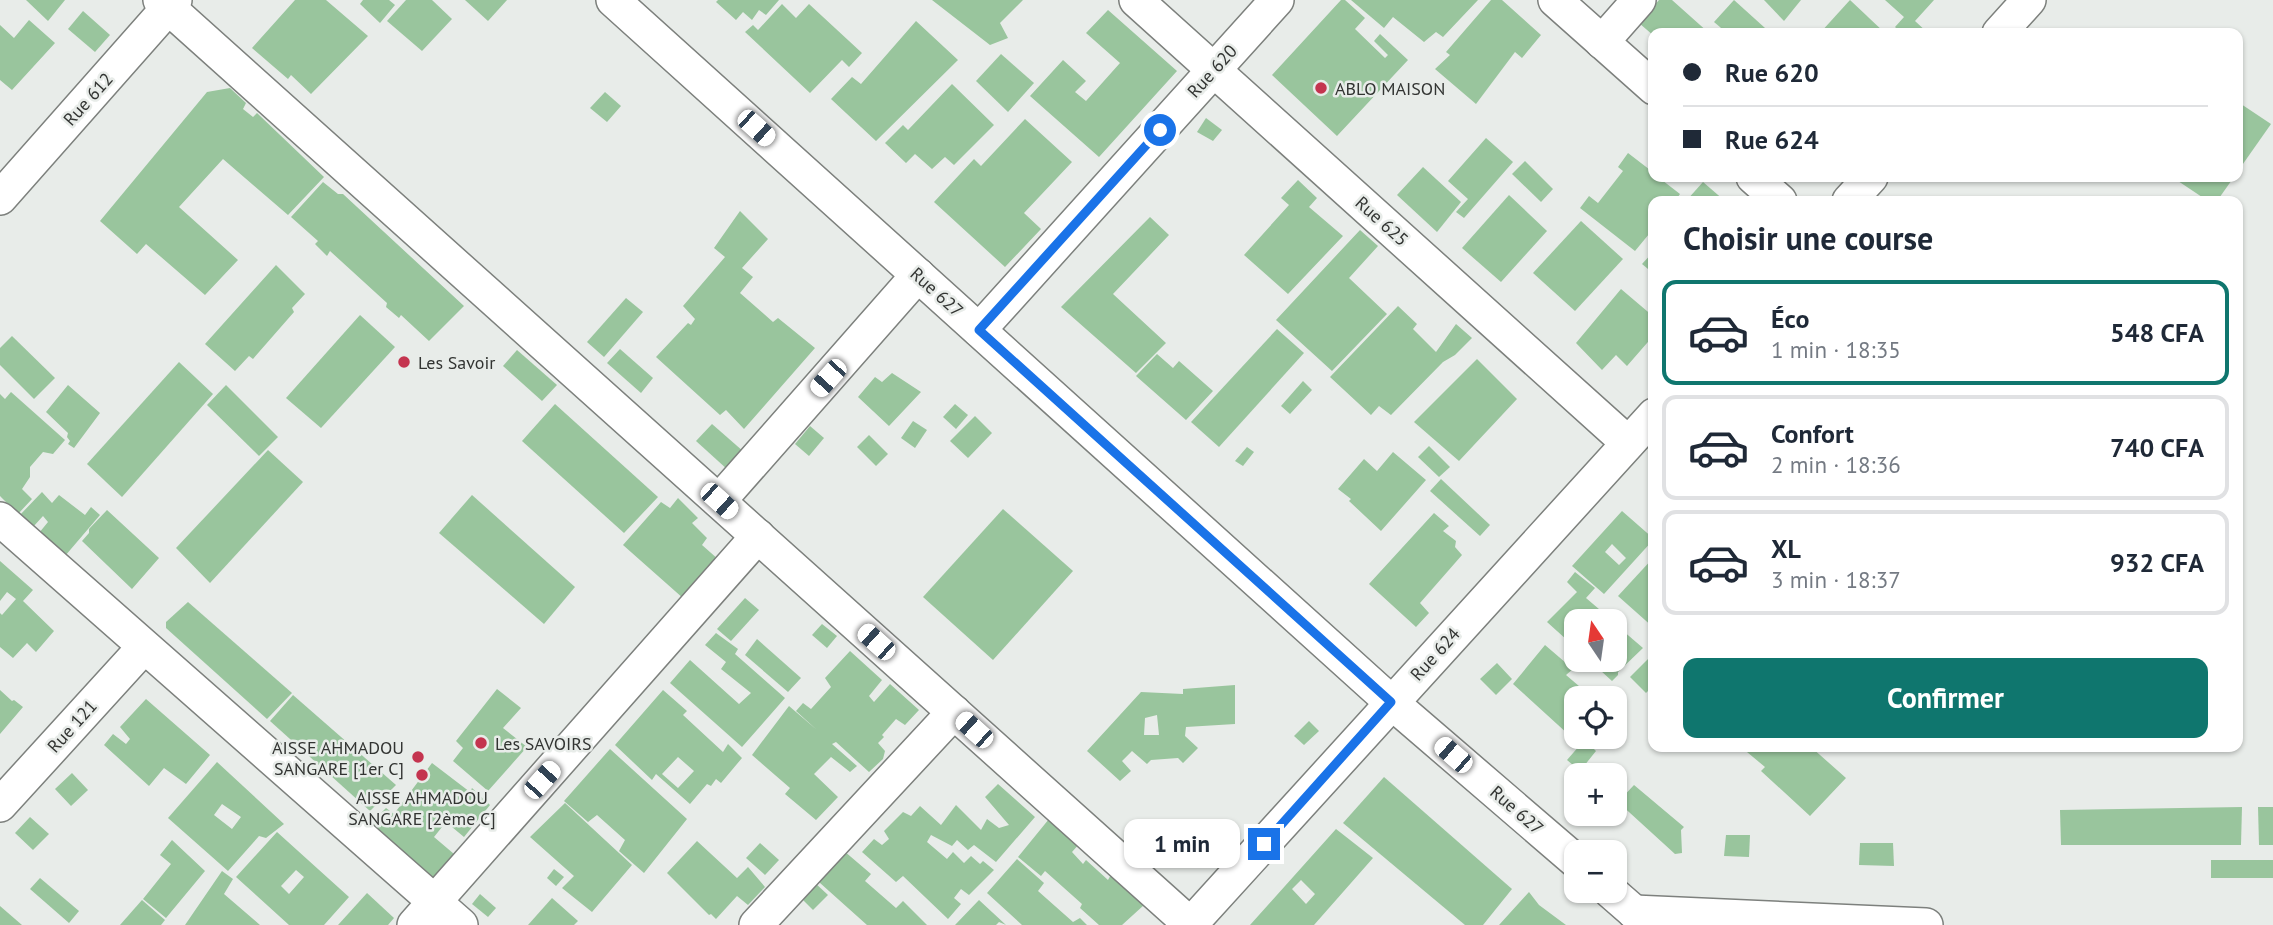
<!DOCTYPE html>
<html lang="fr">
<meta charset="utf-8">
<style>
:root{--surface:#fff;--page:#f2f2f3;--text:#1f2937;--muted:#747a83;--line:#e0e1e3;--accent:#0f766e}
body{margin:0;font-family:"PT Sans",sans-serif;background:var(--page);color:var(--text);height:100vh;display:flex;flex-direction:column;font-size:26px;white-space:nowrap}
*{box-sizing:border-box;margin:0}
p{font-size:23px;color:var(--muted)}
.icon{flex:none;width:38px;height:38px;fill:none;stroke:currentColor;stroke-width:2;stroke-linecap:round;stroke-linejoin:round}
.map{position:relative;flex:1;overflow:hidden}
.details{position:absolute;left:1648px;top:196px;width:595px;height:556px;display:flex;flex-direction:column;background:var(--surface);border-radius:14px;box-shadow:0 2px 5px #0004}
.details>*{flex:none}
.top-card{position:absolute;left:1648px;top:28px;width:595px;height:154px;border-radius:14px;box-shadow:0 2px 5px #0004;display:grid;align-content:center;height:154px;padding:0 35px;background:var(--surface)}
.needle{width:46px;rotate:347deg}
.tools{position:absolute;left:1564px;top:609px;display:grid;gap:14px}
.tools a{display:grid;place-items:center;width:63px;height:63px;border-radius:14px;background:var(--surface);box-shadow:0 2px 5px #0004;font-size:35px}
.end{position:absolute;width:32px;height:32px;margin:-16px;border:9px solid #1a73e8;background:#fff;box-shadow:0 0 0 4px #fff}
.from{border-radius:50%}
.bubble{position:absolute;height:49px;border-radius:14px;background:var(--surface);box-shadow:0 2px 5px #0004;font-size:23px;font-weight:700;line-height:49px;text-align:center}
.car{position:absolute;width:21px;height:42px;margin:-21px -10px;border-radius:9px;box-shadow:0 0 5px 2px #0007;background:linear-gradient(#fff 24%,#345 0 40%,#fff 0 76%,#345 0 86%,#fff 0)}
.top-card b{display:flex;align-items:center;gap:24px;height:66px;font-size:26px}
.top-card b+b{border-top:2px solid var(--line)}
.top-card i{width:18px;height:18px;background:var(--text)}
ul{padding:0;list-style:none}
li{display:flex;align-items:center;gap:21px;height:105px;margin:0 14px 10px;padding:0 21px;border:4px solid var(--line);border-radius:14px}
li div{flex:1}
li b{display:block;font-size:26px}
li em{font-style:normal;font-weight:700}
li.current{border-color:var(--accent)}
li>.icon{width:63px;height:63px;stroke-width:1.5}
h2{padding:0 35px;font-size:32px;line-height:84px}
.action{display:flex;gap:14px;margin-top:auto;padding:14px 35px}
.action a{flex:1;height:80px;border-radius:14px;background:var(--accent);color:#fff;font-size:28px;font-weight:700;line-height:80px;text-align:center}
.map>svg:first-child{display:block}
.building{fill:#99c59d;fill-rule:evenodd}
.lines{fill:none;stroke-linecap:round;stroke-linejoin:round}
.minor-casing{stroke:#7d807d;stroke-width:36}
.minor{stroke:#fff;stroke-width:33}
.route{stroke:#1a73e8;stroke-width:9}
.poi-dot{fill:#c4344f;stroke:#e8ece9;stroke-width:2.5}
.labels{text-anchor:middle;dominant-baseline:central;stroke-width:5;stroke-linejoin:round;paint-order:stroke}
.street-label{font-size:18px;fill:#323432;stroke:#e8ece9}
.poi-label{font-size:18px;fill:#323432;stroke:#e8ece9;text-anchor:start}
</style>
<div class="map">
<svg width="2273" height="925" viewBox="0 0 2273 925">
<rect width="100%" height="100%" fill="#e8ece9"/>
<g class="building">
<polygon points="26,0 65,0 48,21"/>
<polygon points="295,0 326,0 368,36 311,94 291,75 288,79 252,48"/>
<polygon points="363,0 389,0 395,5 380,23 360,4"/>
<polygon points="406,0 432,0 452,19 422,51 387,21"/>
<polygon points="465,0 507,0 488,21"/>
<polygon points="718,0 779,0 766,15 759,10 752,20 743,12 736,20 716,2"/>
<polygon points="932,0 1023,0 1000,23 1008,38 990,45"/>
<polygon points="1341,0 1345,0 1365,18 1355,29 1385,58 1388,55 1374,41 1380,34 1408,60 1337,136 1272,75"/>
<polygon points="1351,0 1478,0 1443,37 1436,32 1424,42 1393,17 1384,28"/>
<polygon points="1491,0 1502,0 1541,35 1522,58 1515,52 1476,104 1435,69 1450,55 1446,52"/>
<polygon points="1659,0 1672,0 1709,33 1654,33 1654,36 1639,23"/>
<polygon points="1734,0 1765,28 1761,33 1727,33 1714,22"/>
<polygon points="1764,0 1801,0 1784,21"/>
<polygon points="1850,0 1885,33 1820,33"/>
<polygon points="1885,0 1934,0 1915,21 1928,33 1901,33 1895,27 1904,17"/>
<polygon points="782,4 796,18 809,4 862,53 849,67 842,60 810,93 745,32 753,25 758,30"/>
<polygon points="1108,10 1177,71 1099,157 1030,96 1063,60 1086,81 1075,92 1086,101 1120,63 1086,33"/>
<polygon points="83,11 110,35 95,52 68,29"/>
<polygon points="29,20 55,43 12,90 0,80 0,25 14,38"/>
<polygon points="916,21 958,60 876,141 831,99 852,77 861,84"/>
<polygon points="1001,54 1034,83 1008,112 976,81"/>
<polygon points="952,84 994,125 954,165 945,157 932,169 915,154 906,163 885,143 903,125 908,130"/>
<polygon points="230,88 246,103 243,109 253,117 257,113 324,177 288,215 223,159 179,207 238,260 205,295 146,244 137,254 100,221 207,92"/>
<polygon points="605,92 621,106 607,122 590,108"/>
<polygon points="2238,102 2271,124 2238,171"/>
<polygon points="1206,118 1222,130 1213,141 1197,132"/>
<polygon points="1025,119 1072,162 1024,213 1041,229 1005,267 934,202 974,159 981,166"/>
<polygon points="1486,138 1513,162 1464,218 1456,212 1468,199 1448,181"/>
<polygon points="1628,153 1654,173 1654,177 1658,177 1680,194 1675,201 1654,201 1654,228 1635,251 1580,208 1589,196 1598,203 1623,171 1618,167"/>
<polygon points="1525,161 1553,189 1541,202 1512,174"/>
<polygon points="1423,167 1461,202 1437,232 1397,195"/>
<polygon points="2172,177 2234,177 2217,201 2208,201"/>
<polygon points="1298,180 1317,198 1309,207 1343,236 1288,294 1244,255 1289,205 1281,198"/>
<polygon points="323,182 338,194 343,194 464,306 429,341 401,315 399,318 386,307 387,303 330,251 327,256 315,244 318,241 291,217"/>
<polygon points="1703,182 1725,201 1686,201"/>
<polygon points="1509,195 1547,231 1501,282 1462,248"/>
<polygon points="740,211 768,239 742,268 753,277 740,293 773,322 778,318 815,348 744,429 726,410 720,415 656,357 688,323 691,325 695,319 683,306 725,257 714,248"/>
<polygon points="1150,217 1169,235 1113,294 1166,343 1136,373 1061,307"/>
<polygon points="1581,221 1623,259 1575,311 1533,273"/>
<polygon points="1360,230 1378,246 1349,278 1387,314 1332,371 1276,320"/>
<polygon points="1654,251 1654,274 1642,264"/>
<polygon points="276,265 305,294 292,308 294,312 253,359 249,356 235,371 205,344"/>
<polygon points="1621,289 1654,317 1654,335 1627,366 1616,355 1602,370 1576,343"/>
<polygon points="626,298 643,312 604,357 587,342"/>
<polygon points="1398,306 1417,324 1413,329 1436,352 1456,324 1472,338 1455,355 1443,362 1391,415 1379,406 1371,415 1330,377"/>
<polygon points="360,315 395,347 321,428 286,398"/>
<polygon points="1277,329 1304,353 1219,447 1191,422"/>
<polygon points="12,336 55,378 34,399 0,365 0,348"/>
<polygon points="620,349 653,378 641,393 607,363"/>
<polygon points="517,350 557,385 542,401 503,366"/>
<polygon points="1157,354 1173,368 1179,361 1213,391 1186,420 1136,376"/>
<polygon points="1477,359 1517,399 1459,461 1414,422"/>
<polygon points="179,362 213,394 122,497 87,464"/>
<polygon points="892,373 921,392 889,426 858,397 875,377 882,382"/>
<polygon points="1303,381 1312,390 1290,414 1281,406"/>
<polygon points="68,385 100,413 74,448 68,444 70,441 67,437 68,433 46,412"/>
<polygon points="226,385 278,437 259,456 207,405"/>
<polygon points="11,392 65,440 53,454 43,452 30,467 30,477 22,489 32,499 18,514 0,496 0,394 5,399"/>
<polygon points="555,404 658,497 624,533 522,441"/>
<polygon points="955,404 968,415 956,429 943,417"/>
<polygon points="975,416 992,433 968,458 950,441"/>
<polygon points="913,421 927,430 915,448 901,438"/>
<polygon points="712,424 744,452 728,470 696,441"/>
<polygon points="810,426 824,438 809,456 795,444"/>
<polygon points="869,435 888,454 876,466 857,447"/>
<polygon points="1429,446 1450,467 1439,477 1418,457"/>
<polygon points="1247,447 1254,452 1243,466 1235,461"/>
<polygon points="268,450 303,482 210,583 176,548"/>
<polygon points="1393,452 1426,480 1381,531 1349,501 1351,499 1338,489 1364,459 1377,471"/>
<polygon points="1441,479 1490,525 1480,536 1430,491"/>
<polygon points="42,492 52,503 59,495 85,515 91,507 100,515 65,556 39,533 48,522 43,516 33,527 19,516"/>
<polygon points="472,495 575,587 544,624 439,533"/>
<polygon points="678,498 698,518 692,523 707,538 702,545 719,560 684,599 623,545 661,502 670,508"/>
<polygon points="1003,509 1073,571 993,660 923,597"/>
<polygon points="107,510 159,558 132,589 82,541 89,533 89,529"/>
<path d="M1622 511 1654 539 1604 594 1572 566ZM1612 544 1626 558 1619 565 1605 552Z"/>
<polygon points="1434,513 1449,526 1443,531 1456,541 1455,547 1462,555 1420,603 1429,613 1416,627 1369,584"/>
<polygon points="1654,557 1654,628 1618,596"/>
<polygon points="0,561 33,590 23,601 54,631 36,652 27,643 13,658 0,647 0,613 2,615 16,599 7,592 0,601"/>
<polygon points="1575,572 1595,588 1586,598 1613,621 1577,621 1577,649 1547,622 1577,592 1567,582"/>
<polygon points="745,598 759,610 731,641 717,629"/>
<polygon points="188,602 292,693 267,719 166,628 166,622"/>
<polygon points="822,624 837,636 827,648 812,635"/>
<polygon points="1615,624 1643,648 1618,672 1618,675 1612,681 1589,660 1604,660 1615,670 1620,665 1615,660"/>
<polygon points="716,633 738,649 735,654 785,698 742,747 670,683 690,660 739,704 751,693 721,669 726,662 705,645"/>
<polygon points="757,639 801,678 788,692 745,655"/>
<polygon points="1545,645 1573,669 1566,675 1593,698 1577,698 1577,737 1582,737 1596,751 1580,771 1567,760 1580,745 1513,684"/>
<polygon points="850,651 882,680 869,696 874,702 890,684 919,710 905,725 896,719 882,735 884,737 878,743 885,751 883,759 869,772 836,742 832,744 857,766 850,772 831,757 814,774 838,797 816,820 785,794 790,788 752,755 789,706 817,730 796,711 803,703 811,709 831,687 825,678"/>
<polygon points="1654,653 1654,685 1646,693 1630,677"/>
<polygon points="1497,663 1512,679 1496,695 1480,679"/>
<path d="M1235 685V724L1186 727 1185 736 1198 748 1183 763 1178 758 1151 760 1147 764 1132 751 1122 761 1131 771 1120 781 1087 751 1141 692 1183 694V689ZM1157 715 1159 735H1144L1145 718Z"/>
<polygon points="497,689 521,708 503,728 527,747 488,791 453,761 463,748 456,741"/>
<polygon points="0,690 12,701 14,700 23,707 0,734"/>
<path d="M663 690 687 711 683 715 723 752 728 744 742 758 721 783 716 779 711 786 707 784 690 804 656 774 652 780 615 745ZM678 757 694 771 678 788 662 774Z"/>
<polygon points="293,695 396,785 370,811 270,721"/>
<polygon points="146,699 210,755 186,784 164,768 149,786 104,745 113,734 126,744 130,739 120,727"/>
<polygon points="1309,721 1319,731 1304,745 1294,736"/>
<polygon points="1741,747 1811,747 1846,778 1810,816 1761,771 1765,767"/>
<polygon points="610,749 687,819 644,873 619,851 625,840 597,815 588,822 564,801"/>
<path d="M217 762 284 824 266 838 259 836 228 871 168 818ZM222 804 241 817 232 829 214 815Z"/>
<polygon points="432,763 470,792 472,788 490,805 464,837 446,822 434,837 454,854 429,883 363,831 386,808 394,814"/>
<polygon points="72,773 88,790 71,806 55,789"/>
<polygon points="1384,777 1512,889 1483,925 1465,925 1343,823"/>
<polygon points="998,784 1035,817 996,862 974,845 968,850 957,840 952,846 931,835 927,842 947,859 953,852 964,863 971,856 980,864 983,861 994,870 969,895 961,889 954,898 961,904 948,919 903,876 896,882 862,852 874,839 882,845 889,839 884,831 903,812 911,816 920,806 941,825 956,805 981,830 987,819 999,828 1009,825 985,797"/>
<polygon points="1634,785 1684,827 1681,830 1682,853 1675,854 1618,802"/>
<polygon points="565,803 632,865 592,912 562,888 574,876 530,837"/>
<polygon points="2242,807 2241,845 2061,845 2060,810"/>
<polygon points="2258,807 2273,807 2273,845 2259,845"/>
<polygon points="30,817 49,834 33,850 15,833"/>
<polygon points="1049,819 1080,843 1072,852 1083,864 1086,860 1108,880 1113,871 1144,905 1122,925 1099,925 1080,908 1082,904 1045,871 1041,876 1018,857"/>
<path d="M1336 829 1373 858 1314 925H1250ZM1301 880 1315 894 1306 904 1292 889Z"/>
<path d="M277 832 349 897 324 925H289L236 877ZM296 870 304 877 289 894 281 886Z"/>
<polygon points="1726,835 1750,835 1749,857 1724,856"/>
<polygon points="172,840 205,871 166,918 143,899 171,864 160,855"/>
<polygon points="697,841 737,878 748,867 765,887 748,905 737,896 716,919 711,914 709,915 667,873"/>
<polygon points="760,843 779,860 765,875 746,858"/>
<polygon points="1860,843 1893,843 1894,866 1859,865"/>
<polygon points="837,845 871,874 865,881 896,908 903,901 927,925 867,925 810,874"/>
<polygon points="1017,859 1044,883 1038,891 1073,922 1080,918 1087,925 1022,925 987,893"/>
<rect x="2211" y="860" width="62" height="18"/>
<polygon points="554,869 564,877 556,886 547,878"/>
<polygon points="222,871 233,879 224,894 260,925 185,925"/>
<polygon points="40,878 79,911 69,923 30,889"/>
<polygon points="814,882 828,895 813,910 799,896"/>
<polygon points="1529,892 1539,905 1566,925 1499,925"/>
<polygon points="367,893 394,918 388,925 338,925"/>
<polygon points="480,894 496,908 488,917 472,904"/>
<polygon points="552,898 578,921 574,925 528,925"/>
<polygon points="142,900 165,920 161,925 120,925"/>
<polygon points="979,900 1006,925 999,922 996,925 955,925"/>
<polygon points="0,906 22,925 0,925"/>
</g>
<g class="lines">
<defs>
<g id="minor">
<polyline points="160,0 1191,925"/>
<polyline points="613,0 1391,702 1577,862"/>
<polyline points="1136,0 1628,443"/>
<polyline points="1555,0 1654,88"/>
<polyline points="1999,33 2029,0"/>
<polyline points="1602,42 1639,0"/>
<polyline points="1753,177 1780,201"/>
<polyline points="0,198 175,0"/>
<polyline points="1849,201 1871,177"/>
<polyline points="979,330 1277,0"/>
<polyline points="719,501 918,275"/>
<polyline points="0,519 461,925"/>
<polyline points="0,805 144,647"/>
<polyline points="1610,891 1649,925"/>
<polyline points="1634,912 1926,925"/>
<polyline points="414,925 758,536"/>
<polyline points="756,925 954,712"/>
<polyline points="1190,925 1654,415"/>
</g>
</defs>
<use href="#minor" class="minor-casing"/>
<use href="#minor" class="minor"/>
</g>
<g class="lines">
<polyline class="route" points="1160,130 979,330 1391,702 1264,844"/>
</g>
<g class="poi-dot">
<circle cx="1321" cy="88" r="7"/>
<circle cx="404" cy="362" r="7"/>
<circle cx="481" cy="743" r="7"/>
<circle cx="418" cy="757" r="7"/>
<circle cx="422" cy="775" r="7"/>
</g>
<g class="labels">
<g class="street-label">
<text transform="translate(1212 71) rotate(-48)">Rue 620</text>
<text transform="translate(88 99) rotate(-48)">Rue 612</text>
<text transform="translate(1382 221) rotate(42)">Rue 625</text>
<text transform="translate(937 292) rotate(42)">Rue 627</text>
<text transform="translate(1435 654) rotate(-48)">Rue 624</text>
<text transform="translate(72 726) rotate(-48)">Rue 121</text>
<text transform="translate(1517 810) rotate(41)">Rue 627</text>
</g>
<g class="poi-label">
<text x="1335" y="88">ABLO MAISON</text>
<text x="418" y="362">Les Savoir</text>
<text x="495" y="743">Les SAVOIRS</text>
<text x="404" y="747" text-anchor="end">AISSE AHMADOU<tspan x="404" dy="21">SANGARE [1er C]</tspan></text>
<text x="422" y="797" text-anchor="middle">AISSE AHMADOU<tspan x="422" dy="21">SANGARE [2ème C]</tspan></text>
</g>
</g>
</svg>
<div class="tools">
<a><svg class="needle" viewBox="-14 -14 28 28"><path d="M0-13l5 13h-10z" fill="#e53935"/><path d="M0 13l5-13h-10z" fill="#747a83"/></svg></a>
<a><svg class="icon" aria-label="locate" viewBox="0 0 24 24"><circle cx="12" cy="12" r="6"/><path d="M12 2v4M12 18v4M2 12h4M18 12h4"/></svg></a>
<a>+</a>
<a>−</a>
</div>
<i class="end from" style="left:1160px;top:130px"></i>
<i class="end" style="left:1264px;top:844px"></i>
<div class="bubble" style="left:1124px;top:819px;width:116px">1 min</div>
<i class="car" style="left:756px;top:128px;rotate:132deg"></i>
<i class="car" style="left:828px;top:378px;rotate:222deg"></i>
<i class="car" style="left:719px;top:501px;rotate:132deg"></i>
<i class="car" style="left:876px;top:642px;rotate:312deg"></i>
<i class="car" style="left:974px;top:730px;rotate:312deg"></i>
<i class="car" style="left:1453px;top:755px;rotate:311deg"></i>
<i class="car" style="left:542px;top:780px;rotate:42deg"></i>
<div class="top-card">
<b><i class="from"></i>Rue 620</b>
<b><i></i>Rue 624</b>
</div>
<section class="details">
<h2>Choisir une course</h2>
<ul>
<li class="current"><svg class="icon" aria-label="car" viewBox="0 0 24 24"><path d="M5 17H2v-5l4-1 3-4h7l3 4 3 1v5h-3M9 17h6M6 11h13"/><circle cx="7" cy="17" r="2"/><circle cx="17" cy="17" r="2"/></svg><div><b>Éco</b><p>1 min · 18:35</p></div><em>548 CFA</em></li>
<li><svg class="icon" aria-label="car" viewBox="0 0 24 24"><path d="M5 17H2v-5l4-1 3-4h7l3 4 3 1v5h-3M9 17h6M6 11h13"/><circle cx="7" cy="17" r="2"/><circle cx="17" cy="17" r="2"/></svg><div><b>Confort</b><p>2 min · 18:36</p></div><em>740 CFA</em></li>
<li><svg class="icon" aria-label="car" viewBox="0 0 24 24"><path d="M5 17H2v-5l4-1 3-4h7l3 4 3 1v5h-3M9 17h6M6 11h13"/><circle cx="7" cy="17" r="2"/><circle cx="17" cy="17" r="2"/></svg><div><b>XL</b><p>3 min · 18:37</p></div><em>932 CFA</em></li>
</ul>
<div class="action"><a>Confirmer</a></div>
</section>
</div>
